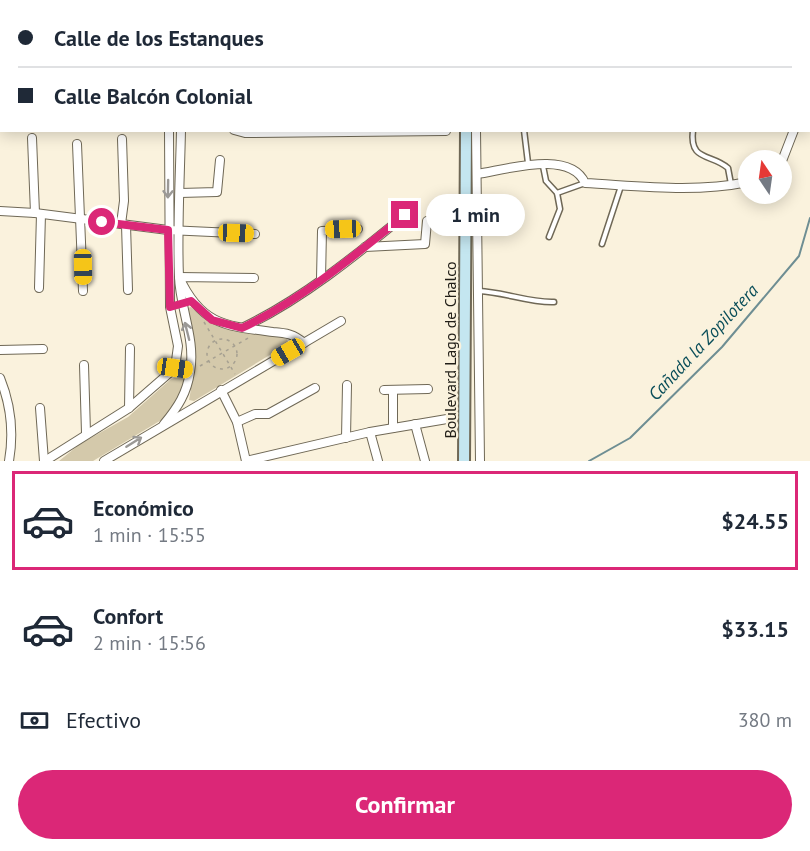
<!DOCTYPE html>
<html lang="es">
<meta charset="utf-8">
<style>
:root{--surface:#fff;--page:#f2f2f3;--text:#1f2937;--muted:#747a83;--line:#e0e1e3;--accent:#db2777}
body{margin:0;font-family:"PT Sans",sans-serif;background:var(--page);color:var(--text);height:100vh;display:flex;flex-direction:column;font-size:22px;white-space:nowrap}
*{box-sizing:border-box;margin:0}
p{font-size:20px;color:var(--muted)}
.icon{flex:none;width:33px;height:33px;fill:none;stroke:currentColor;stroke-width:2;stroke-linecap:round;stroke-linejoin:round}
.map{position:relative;height:461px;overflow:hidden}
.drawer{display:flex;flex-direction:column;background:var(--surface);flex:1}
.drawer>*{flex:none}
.guide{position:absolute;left:0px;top:0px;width:810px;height:132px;box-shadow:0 3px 15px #0003;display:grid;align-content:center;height:132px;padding:0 18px;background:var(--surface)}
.needle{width:39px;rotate:347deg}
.fabs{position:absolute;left:738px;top:150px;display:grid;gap:12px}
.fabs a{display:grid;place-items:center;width:54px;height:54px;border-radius:50%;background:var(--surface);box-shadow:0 3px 15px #0003;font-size:30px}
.end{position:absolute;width:27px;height:27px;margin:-14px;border:8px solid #db2777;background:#fff;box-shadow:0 0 0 3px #fff}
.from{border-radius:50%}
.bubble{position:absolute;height:42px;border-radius:21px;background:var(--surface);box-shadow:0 3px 15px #0003;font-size:20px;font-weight:800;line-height:42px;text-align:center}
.car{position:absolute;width:18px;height:36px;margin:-18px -9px;border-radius:8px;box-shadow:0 0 4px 2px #0007;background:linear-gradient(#f5c518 24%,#345 0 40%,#f5c518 0 76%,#345 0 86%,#f5c518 0)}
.guide b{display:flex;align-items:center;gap:21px;height:57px;font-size:22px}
.guide b+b{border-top:2px solid var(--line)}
.guide i{width:15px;height:15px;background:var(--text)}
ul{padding:10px 0 0;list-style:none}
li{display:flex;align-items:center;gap:18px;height:99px;margin:0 12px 9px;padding:0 6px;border:3px solid transparent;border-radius:0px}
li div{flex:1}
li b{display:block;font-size:22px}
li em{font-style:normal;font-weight:800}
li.active{border-color:var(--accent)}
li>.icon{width:54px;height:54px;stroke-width:1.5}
.pay{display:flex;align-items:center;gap:15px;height:66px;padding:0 18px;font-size:22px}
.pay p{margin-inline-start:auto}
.button{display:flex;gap:12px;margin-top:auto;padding:12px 18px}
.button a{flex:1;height:69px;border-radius:36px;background:var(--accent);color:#fff;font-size:24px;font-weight:800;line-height:69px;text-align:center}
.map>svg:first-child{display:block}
.green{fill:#d4c9ab}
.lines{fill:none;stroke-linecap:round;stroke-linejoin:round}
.stream{stroke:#6e8e93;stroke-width:2}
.lane-casing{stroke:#6f6856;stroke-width:7}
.street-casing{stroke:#6f6856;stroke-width:10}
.secondary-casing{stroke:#6f6856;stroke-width:14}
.path{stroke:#a6a091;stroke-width:1.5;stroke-dasharray:3 4.5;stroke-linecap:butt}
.lane{stroke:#fff;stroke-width:4}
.street{stroke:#fff;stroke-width:8}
.secondary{stroke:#c4e6f0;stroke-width:10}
.oneway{stroke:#9b9996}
.route{stroke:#db2777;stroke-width:8}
.labels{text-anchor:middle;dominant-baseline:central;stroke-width:4.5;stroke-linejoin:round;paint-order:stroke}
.street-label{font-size:16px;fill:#201d16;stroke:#faf2dd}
.water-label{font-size:18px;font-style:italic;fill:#0a4e59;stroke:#faf2dd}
</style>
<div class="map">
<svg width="810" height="461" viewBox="0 0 810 461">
<rect width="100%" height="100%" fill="#faf2dd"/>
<g class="green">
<path d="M191 307C225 337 245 330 287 337L288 344 194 401 189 400 193 378 184 309Z"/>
<polygon points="181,376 185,379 178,398 163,419 93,461 59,461 80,444 128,417 171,379"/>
</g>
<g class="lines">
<polyline class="stream" points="589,461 630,438 722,347 799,256 810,218"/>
<defs>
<g id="lane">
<polyline points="524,130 528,163"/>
<path d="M693 130C689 162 711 153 728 168L731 184"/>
<polyline points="543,166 546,181 557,193 560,209 549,237"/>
<polyline points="557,193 585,183"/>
<polyline points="602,244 621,186"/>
<path d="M479 291C504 292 530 303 554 302"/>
</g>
<g id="street">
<polyline points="21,0 23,2"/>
<polyline points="39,0 41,2"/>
<polyline points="137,0 137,2"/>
<polyline points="346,0 346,2"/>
<polyline points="391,0 391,2"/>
<polyline points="424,0 424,1"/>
<polyline points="475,0 475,2"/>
<polyline points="92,2 92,0"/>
<polyline points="182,2 182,0"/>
<polyline points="0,4 0,8"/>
<polyline points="0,69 2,69"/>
<polyline points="808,83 810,80"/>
<polyline points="234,130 245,133 446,131"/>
<polyline points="476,130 480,461"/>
<polyline points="32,138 35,213"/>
<polyline points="77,144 83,291"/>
<polyline points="782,161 794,130"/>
<path d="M477 174C505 170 570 149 585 183 640 186 694 193 748 182"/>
<polyline points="180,193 217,192 220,160"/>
<polyline points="0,211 35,213 168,230 255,234"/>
<polyline points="121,224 124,201 122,139"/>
<polyline points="126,225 128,290"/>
<polyline points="365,247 425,244 427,221"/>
<path d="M254 278 179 277C201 325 225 326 273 332 286 333 294 334 304 343"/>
<polyline points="321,279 322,231 358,229"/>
<polyline points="39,288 41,214"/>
<path d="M244 327C302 299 355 256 405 215"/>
<polyline points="0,350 43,349"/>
<polyline points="84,365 86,433"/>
<path d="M0 378C11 405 14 432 9 461"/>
<polyline points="221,390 237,422 246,461"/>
<polyline points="384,390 428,389"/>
<polyline points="393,390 393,428"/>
<polyline points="40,408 44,461"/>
<polyline points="129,408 130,348"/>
<polyline points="237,422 255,414 268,414 315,388"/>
<path d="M164 424C178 407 187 393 190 372 196 340 180 308 179 277 177 228 180 179 181 130"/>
<polyline points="415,424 425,461"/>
<polyline points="370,432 378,461"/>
<polyline points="346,438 347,385"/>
<polyline points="45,461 129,408 175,368 178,346 170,307 169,130"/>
<polyline points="104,461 341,321"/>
<polyline points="246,461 370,432 447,419"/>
</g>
<g id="secondary">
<polyline points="466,0 466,2"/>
<polyline points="464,461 466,130"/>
</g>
</defs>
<use href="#lane" class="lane-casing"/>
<use href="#street" class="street-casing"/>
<use href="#secondary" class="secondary-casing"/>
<g class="path">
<polyline points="204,322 235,374"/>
<circle cx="222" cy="354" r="15"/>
<polyline points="200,366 250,337"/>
</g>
<use href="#lane" class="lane"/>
<use href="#street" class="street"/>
<use href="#secondary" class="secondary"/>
</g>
<defs><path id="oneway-shaft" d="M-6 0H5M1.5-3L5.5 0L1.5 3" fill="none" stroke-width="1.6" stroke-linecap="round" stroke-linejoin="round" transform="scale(1.5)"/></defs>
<g class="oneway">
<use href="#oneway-shaft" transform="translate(168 189) rotate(91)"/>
<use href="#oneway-shaft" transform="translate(187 331) rotate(-104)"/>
<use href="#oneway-shaft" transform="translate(134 442) rotate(-32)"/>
</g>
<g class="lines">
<path class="route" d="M102 222 168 230 170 307 191 301 212 320 242 328C301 300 354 256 405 215"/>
</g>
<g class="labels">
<g class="street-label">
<text transform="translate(450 350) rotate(-90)">Boulevard Lago de Chalco</text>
</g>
<g class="water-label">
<text transform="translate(703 342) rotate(-47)">Cañada la Zopilotera</text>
</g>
</g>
</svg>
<div class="fabs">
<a><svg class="needle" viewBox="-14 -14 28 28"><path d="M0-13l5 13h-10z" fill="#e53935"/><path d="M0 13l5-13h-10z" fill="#747a83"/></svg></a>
</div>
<i class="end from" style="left:102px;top:222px"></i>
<i class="end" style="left:405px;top:215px"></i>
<div class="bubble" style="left:426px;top:194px;width:99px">1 min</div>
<i class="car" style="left:343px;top:229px;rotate:268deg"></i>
<i class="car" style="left:236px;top:233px;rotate:92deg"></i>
<i class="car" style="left:83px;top:267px;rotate:179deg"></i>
<i class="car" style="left:288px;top:352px;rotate:240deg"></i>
<i class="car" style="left:175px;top:368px;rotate:98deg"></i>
<div class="guide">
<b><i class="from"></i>Calle de los Estanques</b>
<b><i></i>Calle Balcón Colonial</b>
</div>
</div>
<section class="drawer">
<ul>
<li class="active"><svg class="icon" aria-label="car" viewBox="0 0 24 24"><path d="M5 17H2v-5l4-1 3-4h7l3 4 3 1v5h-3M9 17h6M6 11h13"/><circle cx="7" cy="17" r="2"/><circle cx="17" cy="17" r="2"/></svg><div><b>Económico</b><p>1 min · 15:55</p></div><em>$24.55</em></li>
<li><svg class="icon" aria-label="car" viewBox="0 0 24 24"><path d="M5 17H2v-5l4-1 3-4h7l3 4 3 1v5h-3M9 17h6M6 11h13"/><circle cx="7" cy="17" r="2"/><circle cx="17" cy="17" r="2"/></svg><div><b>Confort</b><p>2 min · 15:56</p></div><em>$33.15</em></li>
</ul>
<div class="pay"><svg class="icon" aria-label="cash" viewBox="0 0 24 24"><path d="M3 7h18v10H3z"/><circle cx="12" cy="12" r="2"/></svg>Efectivo<p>380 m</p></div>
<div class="button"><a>Confirmar</a></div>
</section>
